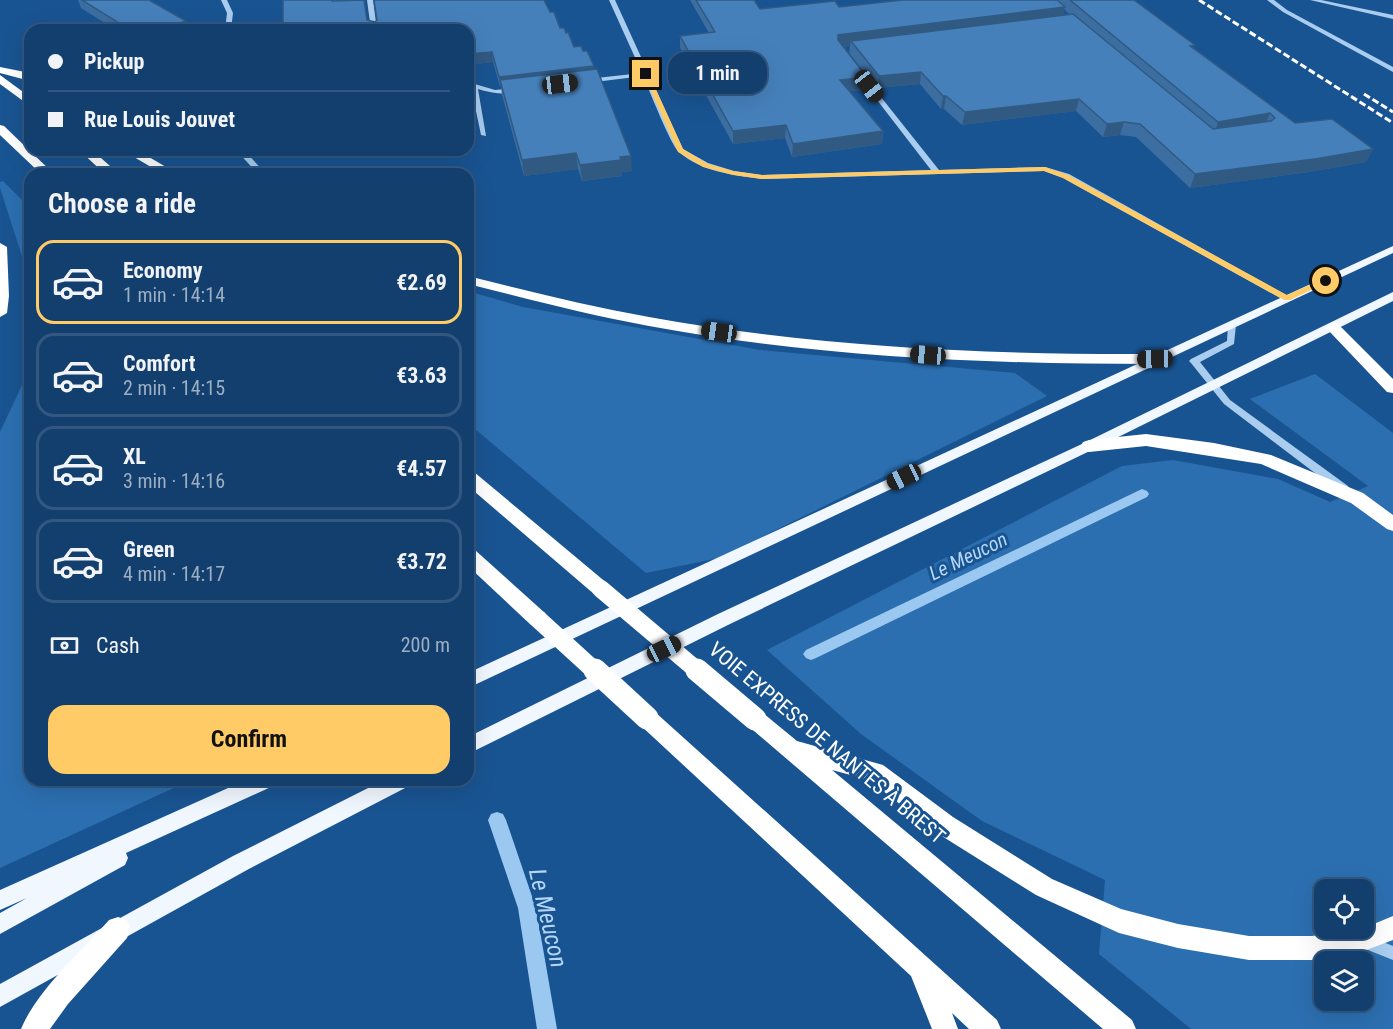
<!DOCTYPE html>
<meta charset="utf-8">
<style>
:root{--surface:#133f6e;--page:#204a76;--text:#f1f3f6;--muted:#9dafc2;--line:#325881;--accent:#ffcb67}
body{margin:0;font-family:"Roboto Condensed",sans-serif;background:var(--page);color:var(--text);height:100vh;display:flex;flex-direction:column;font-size:22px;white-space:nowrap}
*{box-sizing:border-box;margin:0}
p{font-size:20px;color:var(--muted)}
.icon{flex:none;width:33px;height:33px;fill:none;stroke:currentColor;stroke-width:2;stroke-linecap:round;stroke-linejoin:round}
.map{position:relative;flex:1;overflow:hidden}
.side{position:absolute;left:24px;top:168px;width:450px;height:618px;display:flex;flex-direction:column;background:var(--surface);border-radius:18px;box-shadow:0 6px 24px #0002,0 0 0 2px var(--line)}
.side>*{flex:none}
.top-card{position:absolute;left:24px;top:24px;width:450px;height:132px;border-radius:18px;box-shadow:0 6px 24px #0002,0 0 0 2px var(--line);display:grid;align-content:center;height:132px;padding:0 24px;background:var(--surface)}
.tools{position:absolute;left:1314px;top:879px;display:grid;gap:12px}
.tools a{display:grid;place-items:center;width:60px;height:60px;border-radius:12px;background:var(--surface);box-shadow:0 6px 24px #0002,0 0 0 2px var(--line);font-size:30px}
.end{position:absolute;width:27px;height:27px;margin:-14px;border:8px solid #ffcb67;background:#111;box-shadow:0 0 0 3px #111}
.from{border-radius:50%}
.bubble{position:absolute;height:42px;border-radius:18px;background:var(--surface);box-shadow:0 6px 24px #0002,0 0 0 2px var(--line);font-size:20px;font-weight:700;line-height:42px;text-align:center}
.car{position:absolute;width:18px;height:36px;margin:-18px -9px;border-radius:8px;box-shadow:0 0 4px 2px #0007;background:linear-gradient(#222 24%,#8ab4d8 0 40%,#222 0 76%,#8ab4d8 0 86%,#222 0)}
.top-card b{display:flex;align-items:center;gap:21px;height:57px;font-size:22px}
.top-card b+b{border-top:2px solid var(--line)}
.top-card i{width:15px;height:15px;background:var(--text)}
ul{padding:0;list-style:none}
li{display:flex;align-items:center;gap:18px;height:84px;margin:0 12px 9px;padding:0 12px;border:3px solid var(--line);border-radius:18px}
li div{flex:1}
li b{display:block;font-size:22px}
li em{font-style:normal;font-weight:700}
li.on{border-color:var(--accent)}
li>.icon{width:54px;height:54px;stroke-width:1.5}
h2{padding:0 24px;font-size:27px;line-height:72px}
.pay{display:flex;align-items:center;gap:15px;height:66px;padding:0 24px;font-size:22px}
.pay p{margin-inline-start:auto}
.primary-button{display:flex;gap:12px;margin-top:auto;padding:12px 24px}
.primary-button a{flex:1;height:69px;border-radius:18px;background:var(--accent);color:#111;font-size:24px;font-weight:700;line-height:69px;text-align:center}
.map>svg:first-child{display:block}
.green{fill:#2c6fb0;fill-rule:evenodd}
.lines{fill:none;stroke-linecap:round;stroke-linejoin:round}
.stream{fill:#9bc8f1;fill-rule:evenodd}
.minor{fill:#a9ccef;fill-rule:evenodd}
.major{fill:#f1f7ff;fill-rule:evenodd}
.highway{fill:#fff;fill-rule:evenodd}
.rail{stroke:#fff;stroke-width:3;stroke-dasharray:7 3;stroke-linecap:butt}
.highway-bridge-far1{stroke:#fff;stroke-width:18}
.highway-bridge{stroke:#fff;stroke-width:23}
.wall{fill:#3c6ea1;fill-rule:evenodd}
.shaded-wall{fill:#315a83}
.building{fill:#4680bb;stroke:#315a83;stroke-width:1.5}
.route{fill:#ffcb67}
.labels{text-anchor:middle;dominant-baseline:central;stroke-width:6;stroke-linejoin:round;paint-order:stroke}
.water-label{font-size:20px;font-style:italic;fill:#b5d6f6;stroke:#195492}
.near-street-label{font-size:21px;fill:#fff;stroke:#195492}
.near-water-label{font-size:24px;font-style:italic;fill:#b5d6f6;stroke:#195492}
</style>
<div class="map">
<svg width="1393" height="1029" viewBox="0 0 1393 1029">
<rect width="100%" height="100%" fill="#195492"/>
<g class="green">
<polygon points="3,181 30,208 30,780 191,780 0,868 0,432 23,383 28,275 0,188 0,182"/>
<polygon points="468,291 523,307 760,350 1015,373 1047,396 719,558 646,573 468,423"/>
<path d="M1315 374 1393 433V1029H1191L1099 954 1105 880 982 821 861 734 767 650 1122 466 1173 460 1278 479 1330 502 1368 486 1250 399ZM1324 890H1364V928H1324ZM1324 962H1364V1000H1324Z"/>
</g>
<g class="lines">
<g class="stream">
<polygon points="1142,489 1147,491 1149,494 1147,497 816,658 811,660 806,658 803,654 806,650"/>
<polygon points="497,812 503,814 506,820 536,908 557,1029 537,1029 518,908 488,820 491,814"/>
</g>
<g class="minor">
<polygon points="221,0 227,0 233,13 231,30 225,30 227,13"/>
<polygon points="367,0 373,0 377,30 371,30"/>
<path d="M609 0H615L683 149 708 163 734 171 762 175 931 170 857 74V72H861L939 170 1045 167 1069 174 1291 298 1287 301 1284 300 1063 178 1044 171 762 179C734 175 701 172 679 152 671 146 649 89 643 76L587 83 584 81 587 79 642 73Z"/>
<polygon points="1267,0 1274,0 1287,10 1393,67 1393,72 1283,12"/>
<polygon points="1310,0 1321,0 1393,15 1393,19"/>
<path d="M468 82 495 90 514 88 517 90C505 96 491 93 478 89L486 136 481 135 471 87 468 86Z"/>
<polygon points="236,150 244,150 266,174 258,174"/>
<polygon points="1232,322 1236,325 1234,344 1200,362 1230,400 1348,486 1349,489 1348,492 1340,492 1224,404 1191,363 1189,361 1191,359 1227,341 1228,325"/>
<polygon points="1363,934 1393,946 1393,960 1358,946 1356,941 1358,936"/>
</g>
<g class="major">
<polygon points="1393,246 1393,253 468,688 468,673"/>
<polygon points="1393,292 1393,301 1094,449 730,624 468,754 468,737 718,614 1084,443"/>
<polygon points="246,780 275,780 273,786 126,853 128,858 125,865 0,934 0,913 27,898 0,910 0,890"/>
<polygon points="384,780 411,780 409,786 247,870 0,1007 0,984 233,856"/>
</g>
<g class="highway">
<polygon points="0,67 30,73 30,81 0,73"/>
<polygon points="0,75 30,97 30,106 0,84"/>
<polygon points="0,125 4,126 54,174 41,174 0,135"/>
<polygon points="79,150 92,150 119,174 105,174"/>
<polygon points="122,150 137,150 178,174 163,174"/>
<polygon points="0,243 7,247 9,296 7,313 0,317"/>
<path d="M468 276C528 291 588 306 649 317 816 347 986 355 1155 354L1163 359 1155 364C986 364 816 357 649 326 588 315 528 299 468 284Z"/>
<polygon points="1333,322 1338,324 1393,379 1393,393 1387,392 1328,330 1325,327"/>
<polygon points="1146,434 1214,443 1271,455 1363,493 1393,515 1393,531 1387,529 1351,503 1261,464 1146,446 1089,452 1083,450 1081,446 1083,442 1089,440"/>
<polygon points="468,470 474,472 608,584 611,589 608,594 601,596 594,594 468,486"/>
<polygon points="468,548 475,550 545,613 548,619 545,625 538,627 531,625 468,566"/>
<polygon points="647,709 655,712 997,1020 1001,1029 969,1029 952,1013 958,1029 932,1029 911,976 639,724 636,718 639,712"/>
<polygon points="755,710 763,713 797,741 883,765 953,817 1052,879 1121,909 1178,924 1249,936 1312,936 1364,928 1393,916 1393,940 1361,952 1312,960 1249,960 1178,948 1119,933 1036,895 937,833 869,780 832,770 1132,1020 1136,1029 1103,1029 747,725 744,719 747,713"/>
<path d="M118 917 127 920 130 929 127 938 68 1004 50 1029H21C37 990 81 952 109 920Z"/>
</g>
<g class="rail">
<polyline points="1199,0 1393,123"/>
<polyline points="1364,94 1393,112"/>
</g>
<g class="highway-bridge-far1">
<polyline points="601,589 699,672"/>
<polyline points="538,619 596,672"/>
</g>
<g class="highway-bridge">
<polyline points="595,670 647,718"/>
<polyline points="697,670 755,719"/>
</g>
</g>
<g class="wall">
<polygon points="78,0 149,0 186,21 189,30 116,30 81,8"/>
<polygon points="283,0 364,0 367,20 375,22 377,20 550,12 560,28 566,33 574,47 583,51 594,66 594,69 632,171 622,172 622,176 582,181 578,169 524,176 502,95 501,87 500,87 493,62 468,65 468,30 283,30"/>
<path d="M690 0H754L760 9 839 7 903 0H1134L1194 48 1295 123 1373 149 1366 162 1309 172 1190 188 1136 137 1120 135 1103 137 1076 111 962 125 944 109H941L920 84 877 88 849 53 850 46 843 47 866 90 850 91 883 131 882 144 792 157 785 138 733 144 680 48V36L709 33ZM1064 9 1069 14 1063 15Z"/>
</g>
<g class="shaded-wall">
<polygon points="1065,7 1062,18 851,41 850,46 837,48 838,35"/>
<polygon points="186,21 189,30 158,30"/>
<polygon points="492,52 493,62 468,65 468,54"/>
<polygon points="594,66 594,76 500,80 501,87 500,87 499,77"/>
<polygon points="921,72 920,84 877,88 879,76"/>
<polygon points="867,77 866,90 839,92 840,80"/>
<polygon points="943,96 946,96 944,109 941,109"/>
<polygon points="1079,99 1076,111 962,125 965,112"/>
<polygon points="1270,113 1265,126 1214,135 1218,122"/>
<polygon points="1124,122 1120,135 1103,137 1107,124"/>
<polygon points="786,125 785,138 733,144 733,131"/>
<polygon points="883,131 882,144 792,157 793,144"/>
<polygon points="1373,149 1366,162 1309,172 1190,188 1195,174"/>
<polygon points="393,150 418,150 393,153"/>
<polygon points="576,153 578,169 524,176 522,160"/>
<polygon points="631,156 632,171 622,172 622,176 582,181 580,165 620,157"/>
</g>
<g class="building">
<polygon points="82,0 149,0 186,21 158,30 130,30"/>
<polygon points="283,0 332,0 332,1 364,0 367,20 375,22 377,20 374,0 544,0 550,12 554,12 560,28 564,28 566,33 568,32 574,47 581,46 583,51 587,51 594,66 499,77 492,52 468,54 468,30 283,30"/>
<polygon points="696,0 754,0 760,9 835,1 839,7 903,0 1057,0 1065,7 838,35 838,40 867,77 840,80 883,131 793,144 786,125 733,131 680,36 715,32"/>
<polygon points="1070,0 1134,0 1195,45 1190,46 1295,123 1332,119 1373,149 1315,159 1195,174 1140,124 1124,122 1107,124 1079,99 965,112 946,96 943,96 921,72 879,76 851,41 1073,14 1213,129 1271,121 1275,118 1270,113 1218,122"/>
<polygon points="597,69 631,156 620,157 621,160 580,165 576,153 522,160 500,80"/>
</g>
<polygon class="route" points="643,73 649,74 683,149 708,164 733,171 762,175 1045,167 1068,175 1287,295 1323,279 1330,281 1290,300 1284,300 1063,178 1044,171 762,179 733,175 703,167 678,152"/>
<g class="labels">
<g class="water-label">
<text transform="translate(968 556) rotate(-26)">Le Meucon</text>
</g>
<g class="near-street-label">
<text transform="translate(827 743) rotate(40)">VOIE EXPRESS DE NANTES À BREST</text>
</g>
<g class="near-water-label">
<text transform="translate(548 918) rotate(77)">Le Meucon</text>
</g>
</g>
</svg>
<div class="tools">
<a><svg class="icon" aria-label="locate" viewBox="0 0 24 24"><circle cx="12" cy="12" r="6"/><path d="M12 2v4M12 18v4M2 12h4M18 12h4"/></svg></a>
<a><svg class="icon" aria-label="layers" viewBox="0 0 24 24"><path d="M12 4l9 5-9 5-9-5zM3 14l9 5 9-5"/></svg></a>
</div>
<i class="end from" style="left:1326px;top:281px"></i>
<i class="end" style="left:646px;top:74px"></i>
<div class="bubble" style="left:668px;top:52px;width:99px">1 min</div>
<i class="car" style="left:560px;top:84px;rotate:83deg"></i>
<i class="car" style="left:869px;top:86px;rotate:142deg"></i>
<i class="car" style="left:719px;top:332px;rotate:278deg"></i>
<i class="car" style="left:928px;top:355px;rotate:275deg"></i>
<i class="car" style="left:1155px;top:359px;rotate:269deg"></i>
<i class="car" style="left:904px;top:477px;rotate:245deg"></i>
<i class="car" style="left:664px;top:649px;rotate:64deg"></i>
<div class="top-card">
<b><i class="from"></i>Pickup</b>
<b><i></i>Rue Louis Jouvet</b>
</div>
<section class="side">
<h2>Choose a ride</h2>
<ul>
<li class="on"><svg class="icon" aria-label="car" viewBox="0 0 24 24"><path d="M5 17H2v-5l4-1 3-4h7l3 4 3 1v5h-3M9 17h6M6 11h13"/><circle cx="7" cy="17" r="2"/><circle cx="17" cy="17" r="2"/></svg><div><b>Economy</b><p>1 min · 14:14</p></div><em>€2.69</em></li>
<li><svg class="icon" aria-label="car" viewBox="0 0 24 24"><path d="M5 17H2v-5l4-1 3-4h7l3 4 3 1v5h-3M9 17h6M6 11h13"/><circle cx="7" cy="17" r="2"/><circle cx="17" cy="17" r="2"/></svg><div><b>Comfort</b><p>2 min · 14:15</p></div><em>€3.63</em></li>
<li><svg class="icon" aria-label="car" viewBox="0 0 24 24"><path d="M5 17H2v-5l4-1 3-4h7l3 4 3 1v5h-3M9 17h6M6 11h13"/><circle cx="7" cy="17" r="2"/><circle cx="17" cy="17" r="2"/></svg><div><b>XL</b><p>3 min · 14:16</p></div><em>€4.57</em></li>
<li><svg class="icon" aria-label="car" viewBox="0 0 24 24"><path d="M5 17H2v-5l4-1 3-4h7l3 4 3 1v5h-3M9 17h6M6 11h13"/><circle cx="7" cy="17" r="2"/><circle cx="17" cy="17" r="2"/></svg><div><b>Green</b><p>4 min · 14:17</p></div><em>€3.72</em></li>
</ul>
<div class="pay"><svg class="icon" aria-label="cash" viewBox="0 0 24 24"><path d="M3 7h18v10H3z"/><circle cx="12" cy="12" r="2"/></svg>Cash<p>200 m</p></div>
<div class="primary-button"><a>Confirm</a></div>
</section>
</div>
